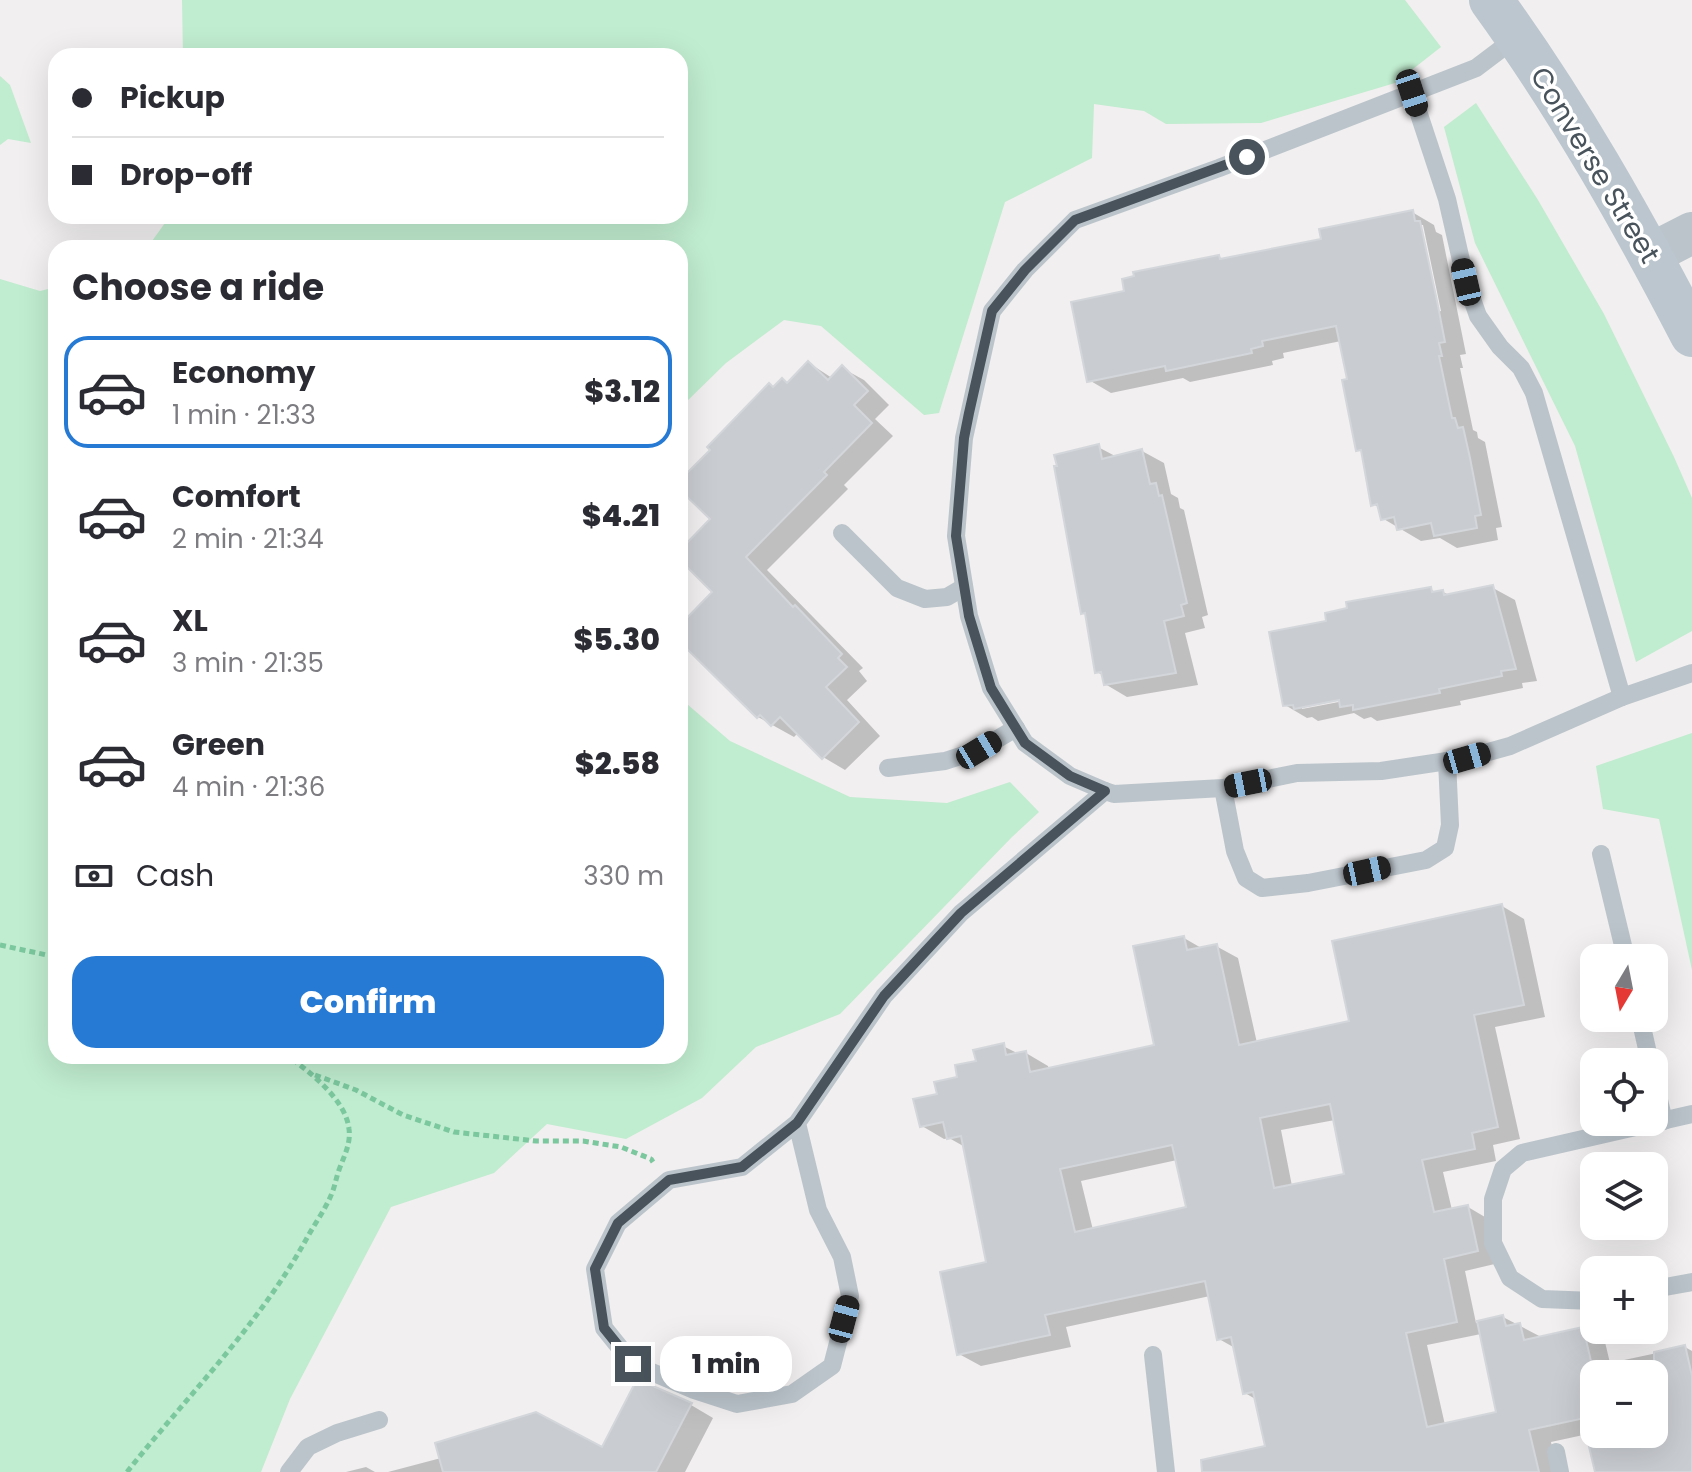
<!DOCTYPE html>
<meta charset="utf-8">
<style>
:root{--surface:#fff;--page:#f7f7f7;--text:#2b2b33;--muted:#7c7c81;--line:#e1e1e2;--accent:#267ad4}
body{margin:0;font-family:Poppins,sans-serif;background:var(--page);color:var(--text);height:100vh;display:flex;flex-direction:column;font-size:30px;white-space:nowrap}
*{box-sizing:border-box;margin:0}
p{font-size:26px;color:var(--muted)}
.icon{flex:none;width:44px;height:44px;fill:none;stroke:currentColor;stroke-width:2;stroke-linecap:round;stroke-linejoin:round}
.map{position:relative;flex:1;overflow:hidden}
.panel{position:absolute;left:48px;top:240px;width:640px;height:824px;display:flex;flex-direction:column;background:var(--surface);border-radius:24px;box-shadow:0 8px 32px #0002}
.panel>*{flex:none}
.hud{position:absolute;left:48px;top:48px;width:640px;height:176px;border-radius:24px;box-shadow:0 8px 32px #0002;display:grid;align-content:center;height:176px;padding:0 24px;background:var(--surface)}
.needle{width:52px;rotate:190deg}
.fabs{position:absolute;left:1580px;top:944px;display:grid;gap:16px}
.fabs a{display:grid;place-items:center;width:88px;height:88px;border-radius:16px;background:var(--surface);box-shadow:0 8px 32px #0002;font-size:40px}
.end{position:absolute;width:36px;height:36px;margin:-18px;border:10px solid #48535b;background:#fff;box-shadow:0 0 0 4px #fff}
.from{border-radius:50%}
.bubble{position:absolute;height:56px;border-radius:24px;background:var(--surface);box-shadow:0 8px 32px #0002;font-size:26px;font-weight:800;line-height:56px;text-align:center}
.car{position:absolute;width:24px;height:48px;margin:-24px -12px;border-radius:10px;box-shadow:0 0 6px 2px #0007;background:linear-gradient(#222 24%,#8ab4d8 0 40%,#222 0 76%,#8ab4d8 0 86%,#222 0)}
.hud b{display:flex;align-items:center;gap:28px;height:76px;font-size:30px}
.hud b+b{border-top:2px solid var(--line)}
.hud i{width:20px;height:20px;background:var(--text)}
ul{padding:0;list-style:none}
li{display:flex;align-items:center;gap:24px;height:112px;margin:0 16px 12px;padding:0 8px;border:4px solid transparent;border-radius:24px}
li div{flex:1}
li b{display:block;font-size:30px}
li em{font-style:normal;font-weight:800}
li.active{border-color:var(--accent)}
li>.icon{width:72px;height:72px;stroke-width:1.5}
h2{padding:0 24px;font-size:36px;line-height:96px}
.pay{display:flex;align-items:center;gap:20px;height:88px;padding:0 24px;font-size:30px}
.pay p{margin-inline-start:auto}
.action{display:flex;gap:16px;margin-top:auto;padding:16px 24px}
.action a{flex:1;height:92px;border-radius:24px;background:var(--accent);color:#fff;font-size:32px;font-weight:800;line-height:92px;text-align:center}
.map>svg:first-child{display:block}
.green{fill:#c0eccf}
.shadow{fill:#0003;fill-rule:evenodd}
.building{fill:#c9ccd1;stroke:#d3d6da;stroke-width:2;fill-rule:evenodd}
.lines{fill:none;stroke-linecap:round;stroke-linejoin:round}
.path{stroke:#7bc79e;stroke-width:5;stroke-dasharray:6 4;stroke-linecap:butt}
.service{stroke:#bbc4cb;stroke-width:18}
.tertiary{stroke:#bbc4cb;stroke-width:42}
.secondary{stroke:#bcc6cf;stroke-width:44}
.route{stroke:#48535b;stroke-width:10}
.labels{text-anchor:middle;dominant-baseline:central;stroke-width:7;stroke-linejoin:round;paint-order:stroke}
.street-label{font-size:28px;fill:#48535b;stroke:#fff}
</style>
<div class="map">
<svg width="1692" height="1472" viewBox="0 0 1692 1472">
<rect width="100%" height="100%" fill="#f1efef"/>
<g class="green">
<polygon points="182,0 1405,0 1441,47 1395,83 1261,123 1166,124 1144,111 1094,104 1092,158 1005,202 939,413 924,415 821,326 784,320 726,363 680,408 680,248 147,248 170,216 680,216 680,56 183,56"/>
<polygon points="0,76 10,85 31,143 8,139 0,145"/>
<polygon points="1476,103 1538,200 1604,314 1674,457 1692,498 1692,631 1636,662 1575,446 1475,243 1444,127"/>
<polygon points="0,279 40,291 56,287 56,1056 680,1056 680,698 730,741 850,797 947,803 1010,782 1039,812 1012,837 840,1014 756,1047 702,1098 626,1139 547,1124 494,1173 391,1207 290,1399 261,1472 0,1472"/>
<polygon points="1692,733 1692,970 1659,819 1603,809 1596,766"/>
</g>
<g class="shadow">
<path d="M1412 212 1434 225 1436 232 1442 235 1466 354 1460 355 1463 368H1460L1473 430 1477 432 1478 438 1485 442 1502 527 1496 528 1498 540 1457 548 1440 538 1421 541 1382 518 1380 508 1373 504 1364 452 1358 449 1349 380 1341 341 1283 353 1284 358 1272 361 1273 365 1190 382 1183 378 1111 393 1089 380 1126 293 1219 257 1224 260 1323 241ZM1419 225H1423L1441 311 1437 312Z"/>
<polygon points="809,363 832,378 842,368 864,380 889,405 875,419 893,436 844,485 848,489 767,570 863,668 859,671 867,681 847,700 880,736 845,770 823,757 798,733 794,737 758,717 680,632 680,628 715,592 680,557 680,552 713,519 680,487 680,483 774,389 789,384"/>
<polygon points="1098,447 1117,457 1142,451 1164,463 1171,494 1178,498 1180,508 1184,510 1208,615 1202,617 1205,628 1185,633 1198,685 1127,697 1105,684 1104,676 1097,672 1087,615 1082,612"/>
<path d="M1493 588 1515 600 1537 681 1522 683 1523 688 1460 701 1461 705 1377 721 1371 717 1364 719 1354 713 1318 721 1312 717 1307 718 1285 705 1329 622 1430 589 1437 593 1443 592 1451 596ZM1348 696 1349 700 1302 709V705Z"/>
<path d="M1502 906 1524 919 1545 1017 1495 1027 1520 1139 1493 1145 1496 1161 1443 1172 1452 1210 1468 1207 1490 1220 1499 1263 1465 1271 1476 1323 1503 1317 1543 1338 1583 1329 1605 1342 1610 1363 1685 1347 1692 1351V1472H1597L1588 1434 1551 1442 1557 1472H1243L1268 1448 1257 1400 1245 1393 1235 1348 1219 1339 1210 1296 1066 1327 1071 1347 981 1366 959 1354 989 1264 965 1147 949 1138 944 1139 922 1126 939 1095 978 1062 1003 1046 1019 1054 1026 1053 1048 1066 1049 1070 1156 1047 1184 938 1203 949 1216 946 1238 958 1257 1043 1351 1022ZM1335 1120 1346 1175 1292 1186 1281 1130ZM1177 1160 1188 1209 1093 1230 1081 1181ZM1481 1334 1498 1413 1445 1425 1427 1345ZM1594 1374H1654V1434H1594Z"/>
<polygon points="638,1381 691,1405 713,1418 685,1472 388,1472 441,1458 603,1450"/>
<polygon points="366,1467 375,1472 346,1472"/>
</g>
<g class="building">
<polygon points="1413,210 1415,221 1420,221 1437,301 1445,342 1439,343 1442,356 1439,356 1452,418 1455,418 1458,428 1463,427 1470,458 1481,515 1475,516 1477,528 1434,536 1431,523 1397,530 1394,517 1381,520 1377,504 1371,506 1361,450 1356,451 1342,380 1347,379 1336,326 1262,341 1263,346 1251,349 1252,353 1166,371 1165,366 1087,382 1071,302 1124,291 1122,279 1134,276 1133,272 1219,255 1220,259 1321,239 1319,229"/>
<polygon points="808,361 828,380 842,365 868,391 854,405 872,423 824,472 827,475 746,557 793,607 795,605 842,654 838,658 847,667 826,687 859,722 822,759 780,717 771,726 760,715 757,718 680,642 680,625 712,592 680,560 680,550 710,519 680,490 680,480 710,450 707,447 769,383 773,387 782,378 787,383"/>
<polygon points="1099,444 1102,459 1142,449 1150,484 1156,483 1159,496 1162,495 1187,603 1181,605 1184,616 1164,621 1176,673 1104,685 1101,672 1095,673 1085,613 1081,614 1054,466 1057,466 1054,455"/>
<polygon points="1493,585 1516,669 1501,671 1502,676 1439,689 1440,693 1353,710 1353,705 1340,707 1339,700 1294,709 1293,705 1283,706 1269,632 1326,621 1325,613 1347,608 1346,602 1431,587 1432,592 1443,590 1444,595"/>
<path d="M1502 904 1524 1005 1474 1015 1498 1127 1472 1133 1475 1149 1422 1160 1434 1212 1468 1205 1478 1251 1444 1259 1457 1322 1406 1333 1427 1427 1496 1412 1477 1321 1503 1315 1506 1326 1520 1323 1524 1340 1583 1327 1594 1374V1416L1529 1430 1539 1472H1202L1201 1460 1265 1446 1253 1392 1243 1394 1231 1337 1217 1340 1205 1281 1045 1315 1050 1335 957 1355 940 1272 986 1262 961 1136 947 1139 943 1122 920 1127 913 1099 937 1094 934 1082 957 1077 955 1065 976 1061 973 1050 1004 1043 1006 1055 1026 1051 1030 1072 1154 1045 1133 946 1184 936 1187 950 1217 944 1239 1045 1349 1021 1332 941ZM1330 1104 1344 1174 1274 1188 1260 1118ZM1172 1145 1186 1207 1075 1232 1060 1169Z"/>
<polygon points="1685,1345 1692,1376 1692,1472 1595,1472 1586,1434 1654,1434 1654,1352"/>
<polygon points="637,1379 692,1403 656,1472 443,1472 435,1443 536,1412 602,1447"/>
</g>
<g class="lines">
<g class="path">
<polyline points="0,945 56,957"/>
<polyline points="315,1075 356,1090 403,1115 454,1132 536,1141 583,1141 621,1147 651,1159 653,1162"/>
<path d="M127 1472C188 1395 261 1323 308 1236 316 1222 326 1208 332 1193 335 1186 336 1178 339 1170 344 1156 351 1144 349 1129 346 1100 310 1072 288 1056"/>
</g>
<g class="service">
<polyline points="1412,93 1447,199 1466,282 1478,316 1500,347 1521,368 1534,393 1622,697"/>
<polyline points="842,533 897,588 925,599 947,597 964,587"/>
<polyline points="888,768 945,761 979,750 1016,728"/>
<polyline points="1223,788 1235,851 1246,878 1262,888 1308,883 1426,860 1445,848 1450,825 1447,761"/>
<polyline points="1105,791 1114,794 1223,788 1297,773 1381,771 1467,758 1510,746 1622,697 1692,673"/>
<polyline points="1601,854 1626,958"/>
<polyline points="1640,1018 1650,1062"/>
<polyline points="1654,1079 1664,1121"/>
<polyline points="797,1123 818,1210 842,1257 850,1296 832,1366 792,1394 737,1404 694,1390 633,1364 604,1328 595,1269 618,1223 669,1180 742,1167 797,1123 884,996 961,913 1105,791 1070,776 1025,743 991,688 969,616 956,536 964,438 992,311 1025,270 1075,220 1219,168 1476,68 1517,37"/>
<polyline points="1654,1289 1692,1282"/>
<polyline points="1594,1301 1542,1299 1510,1278 1493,1243 1493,1199 1503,1169 1522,1153 1692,1114"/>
<polyline points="1153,1355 1166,1472"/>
<polyline points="1556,1452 1560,1472"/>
<polyline points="289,1472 308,1447 337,1433 379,1420"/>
</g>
<polyline class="tertiary" points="1649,255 1692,233"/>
<path class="secondary" d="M1491 0C1568 106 1632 219 1692 335"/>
</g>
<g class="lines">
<polyline class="route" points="633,1364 604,1328 595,1269 618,1223 669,1180 742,1167 797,1123 884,996 961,913 1105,791 1070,776 1025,743 991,688 969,616 956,536 964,438 969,413 992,311 1025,270 1075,220 1247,157"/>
</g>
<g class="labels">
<g class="street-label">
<text transform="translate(1595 165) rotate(59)">Converse Street</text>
</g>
</g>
</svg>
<div class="fabs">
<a><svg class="needle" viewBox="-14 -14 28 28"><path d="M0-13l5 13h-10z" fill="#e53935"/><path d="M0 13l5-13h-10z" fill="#7c7c81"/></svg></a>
<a><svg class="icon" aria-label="locate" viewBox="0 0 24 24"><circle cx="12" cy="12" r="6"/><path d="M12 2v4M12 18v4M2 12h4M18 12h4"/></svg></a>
<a><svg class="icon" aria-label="layers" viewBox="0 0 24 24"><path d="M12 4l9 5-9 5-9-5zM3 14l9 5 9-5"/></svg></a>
<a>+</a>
<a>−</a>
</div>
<i class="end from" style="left:1247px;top:157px"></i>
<i class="end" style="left:633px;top:1364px"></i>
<div class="bubble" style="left:660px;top:1336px;width:132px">1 min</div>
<i class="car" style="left:1412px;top:93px;rotate:162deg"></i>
<i class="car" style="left:1466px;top:282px;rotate:347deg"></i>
<i class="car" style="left:979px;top:750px;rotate:59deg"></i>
<i class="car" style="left:1467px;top:758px;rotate:74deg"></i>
<i class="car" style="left:1248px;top:783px;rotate:259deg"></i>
<i class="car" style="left:1367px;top:871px;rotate:78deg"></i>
<i class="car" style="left:844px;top:1319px;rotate:15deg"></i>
<div class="hud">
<b><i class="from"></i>Pickup</b>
<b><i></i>Drop-off</b>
</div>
<section class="panel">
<h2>Choose a ride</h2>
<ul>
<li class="active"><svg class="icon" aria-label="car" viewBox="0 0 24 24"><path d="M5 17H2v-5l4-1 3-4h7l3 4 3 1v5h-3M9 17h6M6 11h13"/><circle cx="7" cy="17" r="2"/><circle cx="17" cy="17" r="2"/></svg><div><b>Economy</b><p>1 min · 21:33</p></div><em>$3.12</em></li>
<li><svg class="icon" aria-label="car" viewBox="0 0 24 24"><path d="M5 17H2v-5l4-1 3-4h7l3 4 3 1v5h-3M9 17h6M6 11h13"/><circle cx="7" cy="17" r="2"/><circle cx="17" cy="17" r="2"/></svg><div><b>Comfort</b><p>2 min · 21:34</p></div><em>$4.21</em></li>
<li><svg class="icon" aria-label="car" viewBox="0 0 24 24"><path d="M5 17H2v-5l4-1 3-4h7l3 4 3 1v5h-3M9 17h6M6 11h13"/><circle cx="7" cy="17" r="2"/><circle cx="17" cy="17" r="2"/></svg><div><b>XL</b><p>3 min · 21:35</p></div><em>$5.30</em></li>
<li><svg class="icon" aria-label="car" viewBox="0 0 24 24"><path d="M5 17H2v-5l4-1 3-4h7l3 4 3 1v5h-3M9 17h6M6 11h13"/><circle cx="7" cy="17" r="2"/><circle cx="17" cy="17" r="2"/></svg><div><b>Green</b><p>4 min · 21:36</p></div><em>$2.58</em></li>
</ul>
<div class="pay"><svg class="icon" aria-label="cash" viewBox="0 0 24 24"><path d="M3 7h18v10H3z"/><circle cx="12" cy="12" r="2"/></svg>Cash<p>330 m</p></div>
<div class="action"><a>Confirm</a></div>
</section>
</div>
